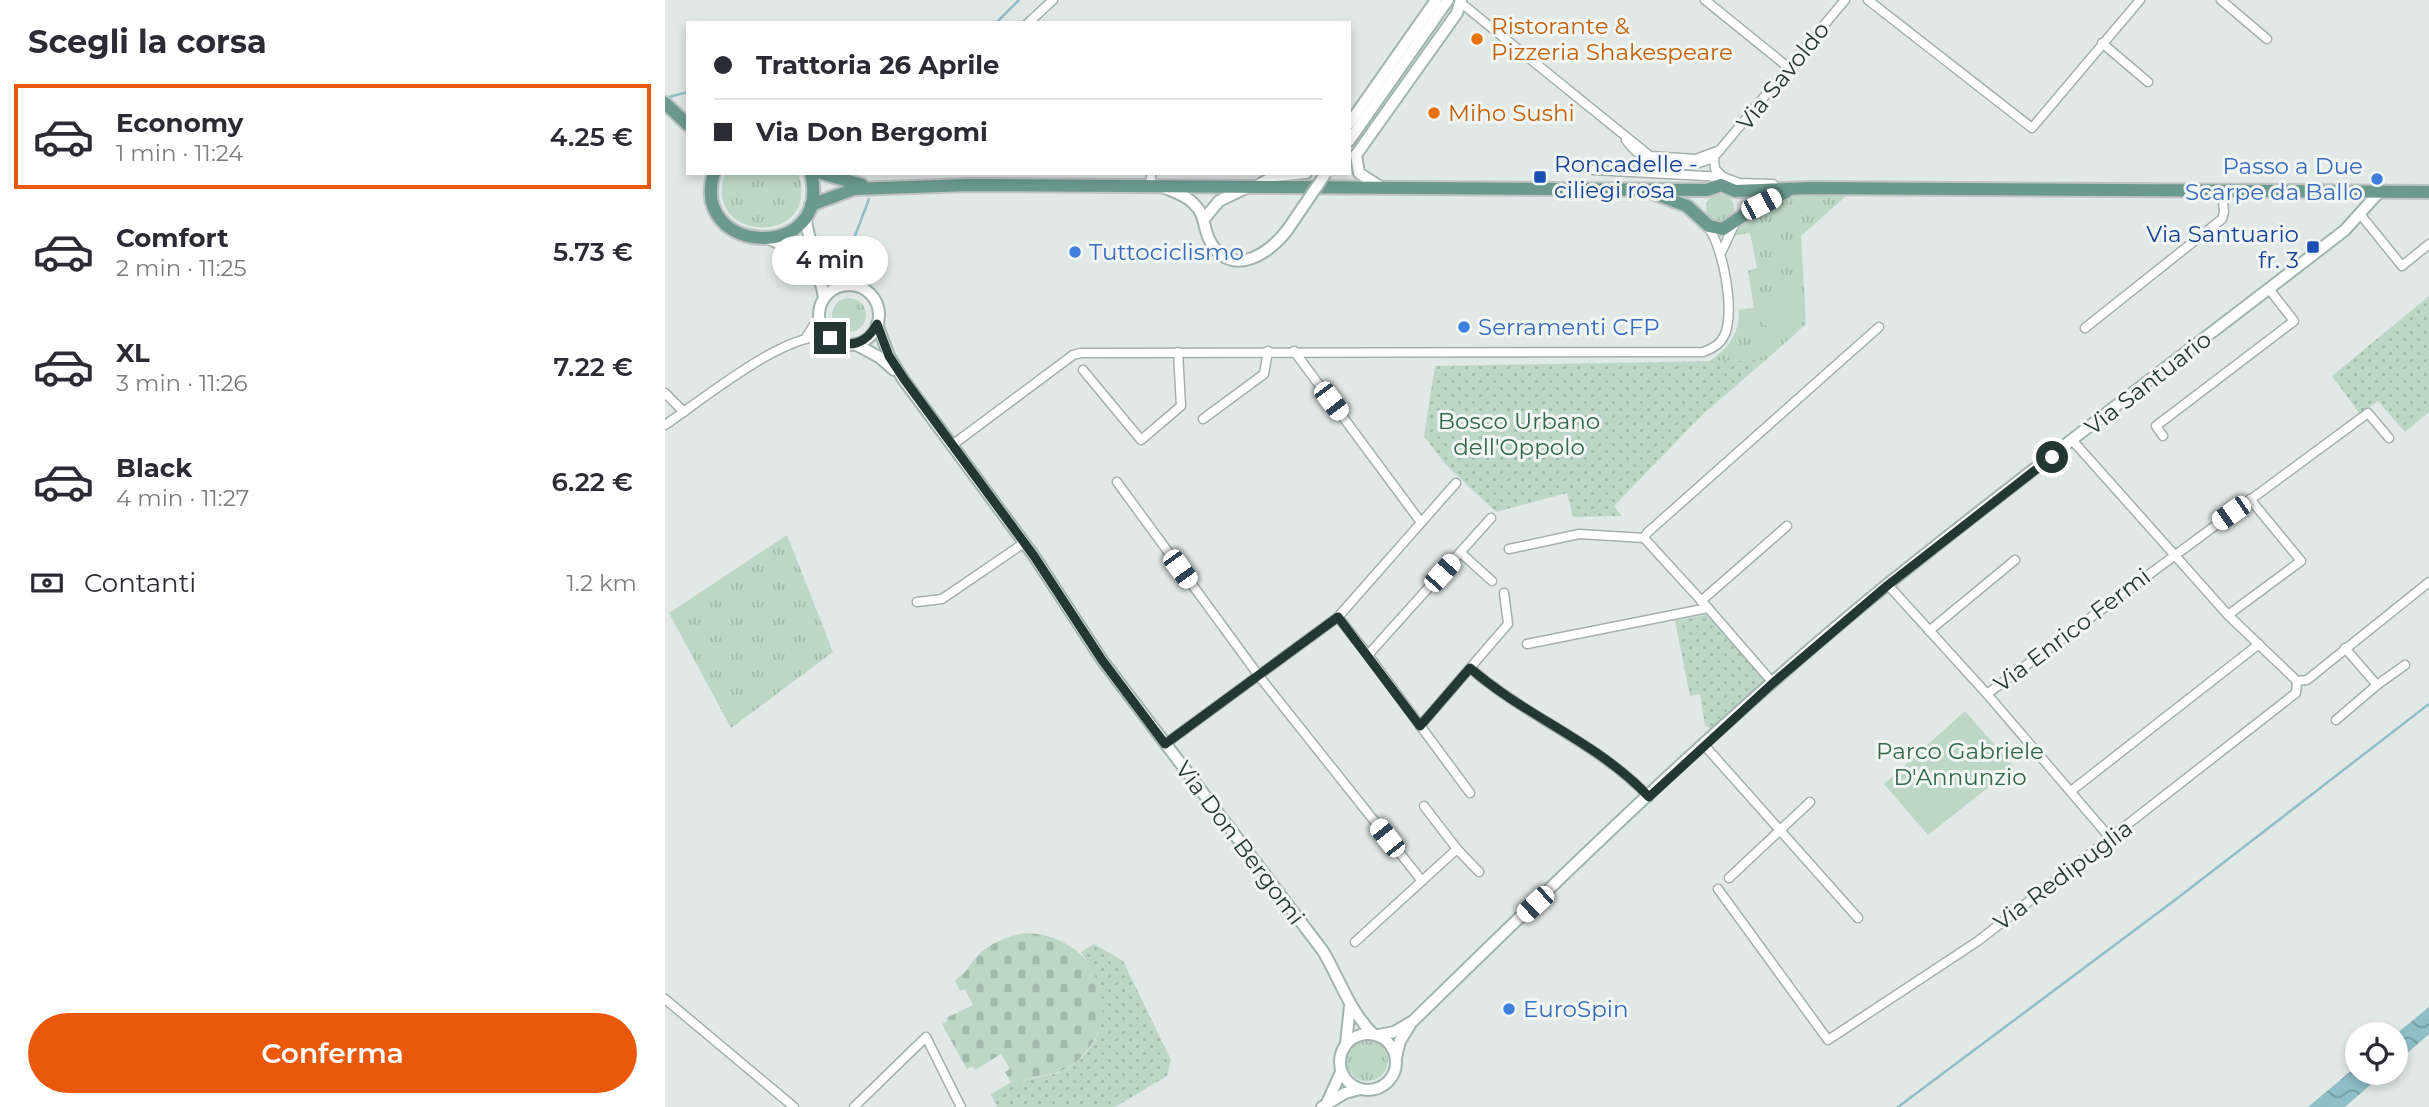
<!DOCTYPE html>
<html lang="it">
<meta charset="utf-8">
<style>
:root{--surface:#fff;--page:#f7f7f7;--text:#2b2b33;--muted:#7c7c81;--line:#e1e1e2;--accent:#ea580c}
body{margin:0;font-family:Montserrat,sans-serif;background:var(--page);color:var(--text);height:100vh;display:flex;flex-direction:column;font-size:26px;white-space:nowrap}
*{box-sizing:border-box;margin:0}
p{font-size:23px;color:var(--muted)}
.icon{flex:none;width:38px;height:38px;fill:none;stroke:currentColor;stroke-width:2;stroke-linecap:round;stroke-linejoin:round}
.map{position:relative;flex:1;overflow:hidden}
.details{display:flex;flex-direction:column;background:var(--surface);width:665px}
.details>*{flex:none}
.top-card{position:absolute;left:21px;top:21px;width:665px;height:154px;border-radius:0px;box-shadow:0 4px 10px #0003;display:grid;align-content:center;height:154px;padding:0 28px;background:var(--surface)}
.tools{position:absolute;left:1680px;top:1022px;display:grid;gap:14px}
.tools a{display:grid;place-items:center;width:63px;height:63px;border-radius:50%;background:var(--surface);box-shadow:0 4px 10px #0003;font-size:35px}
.end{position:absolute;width:32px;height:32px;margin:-16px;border:9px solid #233833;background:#fff;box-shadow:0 0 0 4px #fff}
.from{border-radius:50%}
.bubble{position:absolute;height:49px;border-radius:24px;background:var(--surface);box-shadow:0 4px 10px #0003;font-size:23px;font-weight:600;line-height:49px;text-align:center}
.car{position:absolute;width:21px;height:42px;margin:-21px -10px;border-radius:9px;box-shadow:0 0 5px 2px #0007;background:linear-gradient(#fff 24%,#345 0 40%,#fff 0 76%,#345 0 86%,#fff 0)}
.top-card b{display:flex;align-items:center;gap:24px;height:66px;font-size:26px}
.top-card b+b{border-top:2px solid var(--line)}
.top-card i{width:18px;height:18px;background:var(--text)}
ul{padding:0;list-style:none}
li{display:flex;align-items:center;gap:21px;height:105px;margin:0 14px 10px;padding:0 14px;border:4px solid transparent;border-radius:0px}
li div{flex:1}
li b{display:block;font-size:26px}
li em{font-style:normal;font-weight:600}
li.current{border-color:var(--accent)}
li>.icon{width:63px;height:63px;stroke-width:1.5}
h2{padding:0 28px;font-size:32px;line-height:84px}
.pay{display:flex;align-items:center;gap:18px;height:77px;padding:0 28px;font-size:26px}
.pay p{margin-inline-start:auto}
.action{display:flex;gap:14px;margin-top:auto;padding:14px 28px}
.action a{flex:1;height:80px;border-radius:42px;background:var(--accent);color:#fff;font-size:28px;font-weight:600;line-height:80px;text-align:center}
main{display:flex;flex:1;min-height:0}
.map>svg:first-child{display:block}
.grass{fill:url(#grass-tufts)}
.cemetery{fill:url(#cemetery-stones)}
.park{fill:#bcd8c4}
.garden{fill:url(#garden-dots)}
.water{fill:url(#water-waves)}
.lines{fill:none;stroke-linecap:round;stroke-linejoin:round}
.stream{stroke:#8fbec8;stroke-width:2.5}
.street-casing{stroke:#a4b0ad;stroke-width:11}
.secondary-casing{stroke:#a1b4ad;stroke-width:14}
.primary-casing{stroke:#bdc3c2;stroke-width:16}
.street{stroke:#fff;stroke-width:8}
.secondary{stroke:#fff;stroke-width:10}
.primary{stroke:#6b998e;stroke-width:12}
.secondary-bridge-casing{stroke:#a1b4ad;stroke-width:14;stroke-linecap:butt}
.secondary-bridge{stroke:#fff;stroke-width:10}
.route{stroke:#233833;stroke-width:9}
.food-dot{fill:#e8710a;stroke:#f1f6f4;stroke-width:2.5}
.transit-dot{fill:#1a4fb4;stroke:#f1f6f4;stroke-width:2.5}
.shop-dot{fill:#3f7fe0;stroke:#f1f6f4;stroke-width:2.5}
.labels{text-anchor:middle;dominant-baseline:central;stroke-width:6;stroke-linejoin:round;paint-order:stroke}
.food-label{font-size:23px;fill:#c56008;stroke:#f1f6f4;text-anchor:start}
.street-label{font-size:23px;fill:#233833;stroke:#f1f6f4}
.transit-label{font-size:23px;fill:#164399;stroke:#f1f6f4;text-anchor:start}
.shop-label{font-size:23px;fill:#366cbe;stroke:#f1f6f4;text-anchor:start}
.park-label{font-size:23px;fill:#336949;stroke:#f1f6f4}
</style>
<main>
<section class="details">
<h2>Scegli la corsa</h2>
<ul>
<li class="current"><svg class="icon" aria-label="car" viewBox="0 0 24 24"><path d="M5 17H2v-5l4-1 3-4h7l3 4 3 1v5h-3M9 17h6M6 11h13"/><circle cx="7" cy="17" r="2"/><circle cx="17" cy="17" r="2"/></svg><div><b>Economy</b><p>1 min · 11:24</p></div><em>4.25 €</em></li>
<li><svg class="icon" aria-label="car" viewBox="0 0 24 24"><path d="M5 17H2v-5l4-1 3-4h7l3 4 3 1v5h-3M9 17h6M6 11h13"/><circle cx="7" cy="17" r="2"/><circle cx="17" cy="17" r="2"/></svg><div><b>Comfort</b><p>2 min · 11:25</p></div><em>5.73 €</em></li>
<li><svg class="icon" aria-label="car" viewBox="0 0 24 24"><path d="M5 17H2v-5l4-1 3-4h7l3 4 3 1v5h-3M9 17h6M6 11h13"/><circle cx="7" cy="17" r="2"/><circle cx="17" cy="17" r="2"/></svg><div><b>XL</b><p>3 min · 11:26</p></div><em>7.22 €</em></li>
<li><svg class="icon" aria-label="car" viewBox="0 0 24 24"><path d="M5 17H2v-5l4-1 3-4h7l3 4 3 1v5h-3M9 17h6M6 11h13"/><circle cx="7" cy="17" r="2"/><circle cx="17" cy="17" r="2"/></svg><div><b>Black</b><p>4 min · 11:27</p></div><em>6.22 €</em></li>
</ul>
<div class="pay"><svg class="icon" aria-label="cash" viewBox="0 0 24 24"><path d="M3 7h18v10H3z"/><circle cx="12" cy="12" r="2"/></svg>Contanti<p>1.2 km</p></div>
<div class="action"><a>Conferma</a></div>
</section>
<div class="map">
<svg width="1764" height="1107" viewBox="0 0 1764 1107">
<defs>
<pattern id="grass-tufts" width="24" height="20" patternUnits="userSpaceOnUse" patternTransform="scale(1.75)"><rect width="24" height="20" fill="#bcd8c4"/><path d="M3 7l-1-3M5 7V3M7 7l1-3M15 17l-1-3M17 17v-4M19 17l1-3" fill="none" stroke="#a1baa9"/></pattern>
<pattern id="cemetery-stones" width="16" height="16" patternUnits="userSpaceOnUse" patternTransform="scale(1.75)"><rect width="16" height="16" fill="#bcd8c4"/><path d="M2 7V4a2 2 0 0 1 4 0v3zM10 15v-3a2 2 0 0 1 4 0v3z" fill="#a1baa9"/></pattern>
<pattern id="garden-dots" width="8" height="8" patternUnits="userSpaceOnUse" patternTransform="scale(1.75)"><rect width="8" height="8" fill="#bcd8c4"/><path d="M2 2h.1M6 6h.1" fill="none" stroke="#a1baa9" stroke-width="1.8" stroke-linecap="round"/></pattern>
<pattern id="water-waves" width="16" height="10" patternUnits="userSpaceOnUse" patternTransform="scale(1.75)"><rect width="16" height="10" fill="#8fbec8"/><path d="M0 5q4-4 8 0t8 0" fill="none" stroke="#749ba3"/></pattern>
</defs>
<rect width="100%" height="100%" fill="#e1e9e6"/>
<g class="grass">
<path d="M60 173H133C158 247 35 244 60 173Z"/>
<path d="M1178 194 1180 197 1136 236 1141 324 1101 360 1045 361C1064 347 1074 335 1074 310L1089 308 1083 271 1092 268 1085 233 1066 236 1085 216 1115 198Z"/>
<circle cx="1055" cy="208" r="14"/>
<circle cx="184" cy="315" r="17"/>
<polygon points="122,535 168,652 66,728 4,613"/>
<circle cx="702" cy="1060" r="21"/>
</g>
<path class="cemetery" d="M360 933C424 933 466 1003 419 1054 395 1081 377 1070 352 1084L350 1081 346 1082 340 1072 345 1069 336 1054 310 1070 307 1066 302 1069 277 1024 282 1021 281 1018 308 1005 300 989 295 991 290 980C300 974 302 969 309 960 322 944 340 937 360 933Z"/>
<g class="park">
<circle cx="1115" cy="310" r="21"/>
<polygon points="1300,711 1349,767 1263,835 1219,784"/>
</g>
<g class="garden">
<polygon points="1764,296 1764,412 1740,432 1713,401 1695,414 1667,376"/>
<polygon points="1101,360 1039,413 949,506 957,516 908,517 902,493 831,512 781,465 759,436 770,366"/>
<polygon points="1044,614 1102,682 1050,730 1040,726 1035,694 1025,696 1010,621"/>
<path d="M429 944 458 961 506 1060 502 1076 450 1107H332L326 1094 350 1080 352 1084C367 1075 384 1078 399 1070 448 1044 446 991 416 952Z"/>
</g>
<g class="water">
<polygon points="1764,1007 1764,1034 1731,1063 1731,1034"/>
<polygon points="1692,1066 1692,1073 1719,1073 1680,1107 1643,1107"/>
</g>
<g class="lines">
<g class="stream">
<polyline points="331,23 354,0"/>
<polyline points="0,98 23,92"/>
<polyline points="184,173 184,174"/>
<polyline points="177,270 204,199"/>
<polyline points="1233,1107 1510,900 1764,704"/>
</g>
<defs>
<g id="street">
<polyline points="1040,0 1124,68"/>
<polyline points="1203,0 1367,128 1475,0"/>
<polyline points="1556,0 1602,39"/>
<polyline points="796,3 985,156 1031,159 1055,150"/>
<polyline points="363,23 388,0"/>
<polyline points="1437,43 1483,82"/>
<path d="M961 140C979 167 1021 172 1049 157L1180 0"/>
<polyline points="1049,157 1050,169 1058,177 1074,183 1108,184"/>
<polyline points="928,170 1058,177"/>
<polyline points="486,186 486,173"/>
<polyline points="1695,214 1737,266 1764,244"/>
<polyline points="1057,251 1069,225"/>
<polyline points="1420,328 1557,219 1559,212 1557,190"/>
<polyline points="142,336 154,317"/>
<polyline points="629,351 755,521"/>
<polyline points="418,370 476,440 516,406 513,352"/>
<polyline points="0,393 19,412"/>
<polyline points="538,419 599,374 603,351"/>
<path d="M0 425C35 402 126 326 165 338"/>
<polyline points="1498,436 1491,426 1629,321 1604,289"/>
<polyline points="1408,441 1563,615 1632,681"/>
<path d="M286 446 408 355 416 353 1038 352C1047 349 1055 345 1059 336 1071 315 1058 244 1042 226"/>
<polyline points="452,482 594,676 757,881"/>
<polyline points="844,549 914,534 979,538"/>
<polyline points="796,553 827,581"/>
<polyline points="1223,585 1322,694 1703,413 1724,438"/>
<path d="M839 593 843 624 805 668C861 717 933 743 984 797"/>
<polyline points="1036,601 1122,526"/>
<polyline points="252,602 277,599 359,543"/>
<polyline points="1043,608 1108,683"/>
<polyline points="1563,615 1636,561 1585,499"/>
<polyline points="673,617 703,655 826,518"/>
<polyline points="1264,631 1350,560"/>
<polyline points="862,644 1043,608 979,538 982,533 1214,327"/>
<polyline points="1680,648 1712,685 1740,665"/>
<polyline points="703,655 805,793"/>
<polyline points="1322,694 1446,839"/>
<polyline points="1671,720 1712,685"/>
<polyline points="755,726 805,668"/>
<polyline points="500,744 673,617 791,483"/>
<polyline points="1040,746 1193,918"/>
<polyline points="1406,791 1594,644"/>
<polyline points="792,849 814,872"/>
<polyline points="1064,878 1145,802"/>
<polyline points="1053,889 1163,1040 1313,941 1631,693 1632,681 1642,680 1764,582"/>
<polyline points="690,942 792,849 759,806"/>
<polyline points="0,999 129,1107"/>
<polyline points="189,1107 261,1037 296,1107"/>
</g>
<g id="secondary">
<polyline points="684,124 771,0"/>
<polyline points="684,141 783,0"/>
<polyline points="592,186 609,176 641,173"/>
<polyline points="714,186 694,173 691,155 792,13 796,0"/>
<path d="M500 188C510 192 522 196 529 204 540 214 538 226 544 239 564 280 604 255 623 229"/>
<path d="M141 215C141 248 161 265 184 285"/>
<polyline points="539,219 554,201 581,188"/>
<path d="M104 239C134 251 154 264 159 297"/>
<circle cx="184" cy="315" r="30"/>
<path d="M212 324 224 356 238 379 369 556 437 660 658 951C675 980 684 1010 708 1034"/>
<polyline points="190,344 214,357 229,370"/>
<circle cx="703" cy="1062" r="28"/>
<path d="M714 1035 729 1032 748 1021C901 872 1058 718 1223 584 1373 463 1528 348 1680 230L1715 191"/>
<polyline points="681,1043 685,1006"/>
<polyline points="731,1057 735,1041 745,1025"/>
<polyline points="662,1103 676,1072"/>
<polyline points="657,1107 680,1093 695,1089"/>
</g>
<g id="primary">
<polyline points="0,103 23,125"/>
<path d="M49 173C23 255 168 264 146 173"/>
<polyline points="156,173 197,185"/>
<polyline points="990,194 1022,206 1044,226 1058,229 1095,204 1121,192"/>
<polyline points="146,205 189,189 304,185 1042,190 1056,185 1070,191 1146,188 1764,192"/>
</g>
</defs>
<use href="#street" class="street-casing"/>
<use href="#secondary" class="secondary-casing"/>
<use href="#primary" class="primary-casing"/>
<use href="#street" class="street"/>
<use href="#secondary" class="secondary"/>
<use href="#primary" class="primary"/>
<defs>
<polyline id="secondary-bridge" points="623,229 661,173"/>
</defs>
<use href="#secondary-bridge" class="secondary-bridge-casing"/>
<use href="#secondary-bridge" class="secondary-bridge"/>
</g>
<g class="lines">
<path class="route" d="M165 338C185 350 202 343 212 324L224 356 239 379 369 556 437 660 500 744 673 617 755 726 805 668C861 717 934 743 984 797L1108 683 1223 585 1387 457"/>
</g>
<g class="food-dot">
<circle cx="812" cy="39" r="7"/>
<circle cx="769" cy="113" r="7"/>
</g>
<g class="transit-dot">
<rect x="868" y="170" width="14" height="14" rx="3.5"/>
<rect x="1641" y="240" width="14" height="14" rx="3.5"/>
</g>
<g class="shop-dot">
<circle cx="1712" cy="179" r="7"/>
<circle cx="410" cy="252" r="7"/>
<circle cx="799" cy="327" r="7"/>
<circle cx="844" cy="1009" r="7"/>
</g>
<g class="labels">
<g class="food-label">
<text x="826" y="26">Ristorante &amp;<tspan x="826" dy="26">Pizzeria Shakespeare</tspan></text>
<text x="783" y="113">Miho Sushi</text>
</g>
<g class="street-label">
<text transform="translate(1118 76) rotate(-51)">Via Savoldo</text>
<text transform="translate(1483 383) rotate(-38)">Via Santuario</text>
<text transform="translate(1407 630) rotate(-37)">Via Enrico Fermi</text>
<text transform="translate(575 843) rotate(53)">Via Don Bergomi</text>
<text transform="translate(1398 875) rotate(-37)">Via Redipuglia</text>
</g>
<g class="transit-label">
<text x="889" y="164">Roncadelle -<tspan x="889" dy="26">ciliegi rosa</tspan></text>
<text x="1634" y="234" text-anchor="end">Via Santuario<tspan x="1634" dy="26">fr. 3</tspan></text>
</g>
<g class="shop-label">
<text x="1698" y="166" text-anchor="end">Passo a Due<tspan x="1698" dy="26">Scarpe da Ballo</tspan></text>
<text x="424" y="252">Tuttociclismo</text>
<text x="813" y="327">Serramenti CFP</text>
<text x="858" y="1009">EuroSpin</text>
</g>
<g class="park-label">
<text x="854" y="421">Bosco Urbano<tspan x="854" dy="26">dell'Oppolo</tspan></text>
<text x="1295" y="751">Parco Gabriele<tspan x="1295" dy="26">D'Annunzio</tspan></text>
</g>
</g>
</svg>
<div class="tools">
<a><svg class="icon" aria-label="locate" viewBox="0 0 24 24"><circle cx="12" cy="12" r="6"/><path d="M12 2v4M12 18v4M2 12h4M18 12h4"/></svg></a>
</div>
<i class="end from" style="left:1387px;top:457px"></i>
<i class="end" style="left:165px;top:338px"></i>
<div class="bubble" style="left:107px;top:236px;width:116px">4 min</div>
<i class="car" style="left:1096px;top:204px;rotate:63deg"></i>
<i class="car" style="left:666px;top:401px;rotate:143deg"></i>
<i class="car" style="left:1566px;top:513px;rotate:235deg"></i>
<i class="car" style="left:515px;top:569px;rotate:144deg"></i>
<i class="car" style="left:777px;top:573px;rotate:42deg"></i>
<i class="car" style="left:722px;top:838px;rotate:322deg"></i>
<i class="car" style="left:870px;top:904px;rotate:227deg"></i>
<div class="top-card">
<b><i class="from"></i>Trattoria 26 Aprile</b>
<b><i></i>Via Don Bergomi</b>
</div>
</div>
</main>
